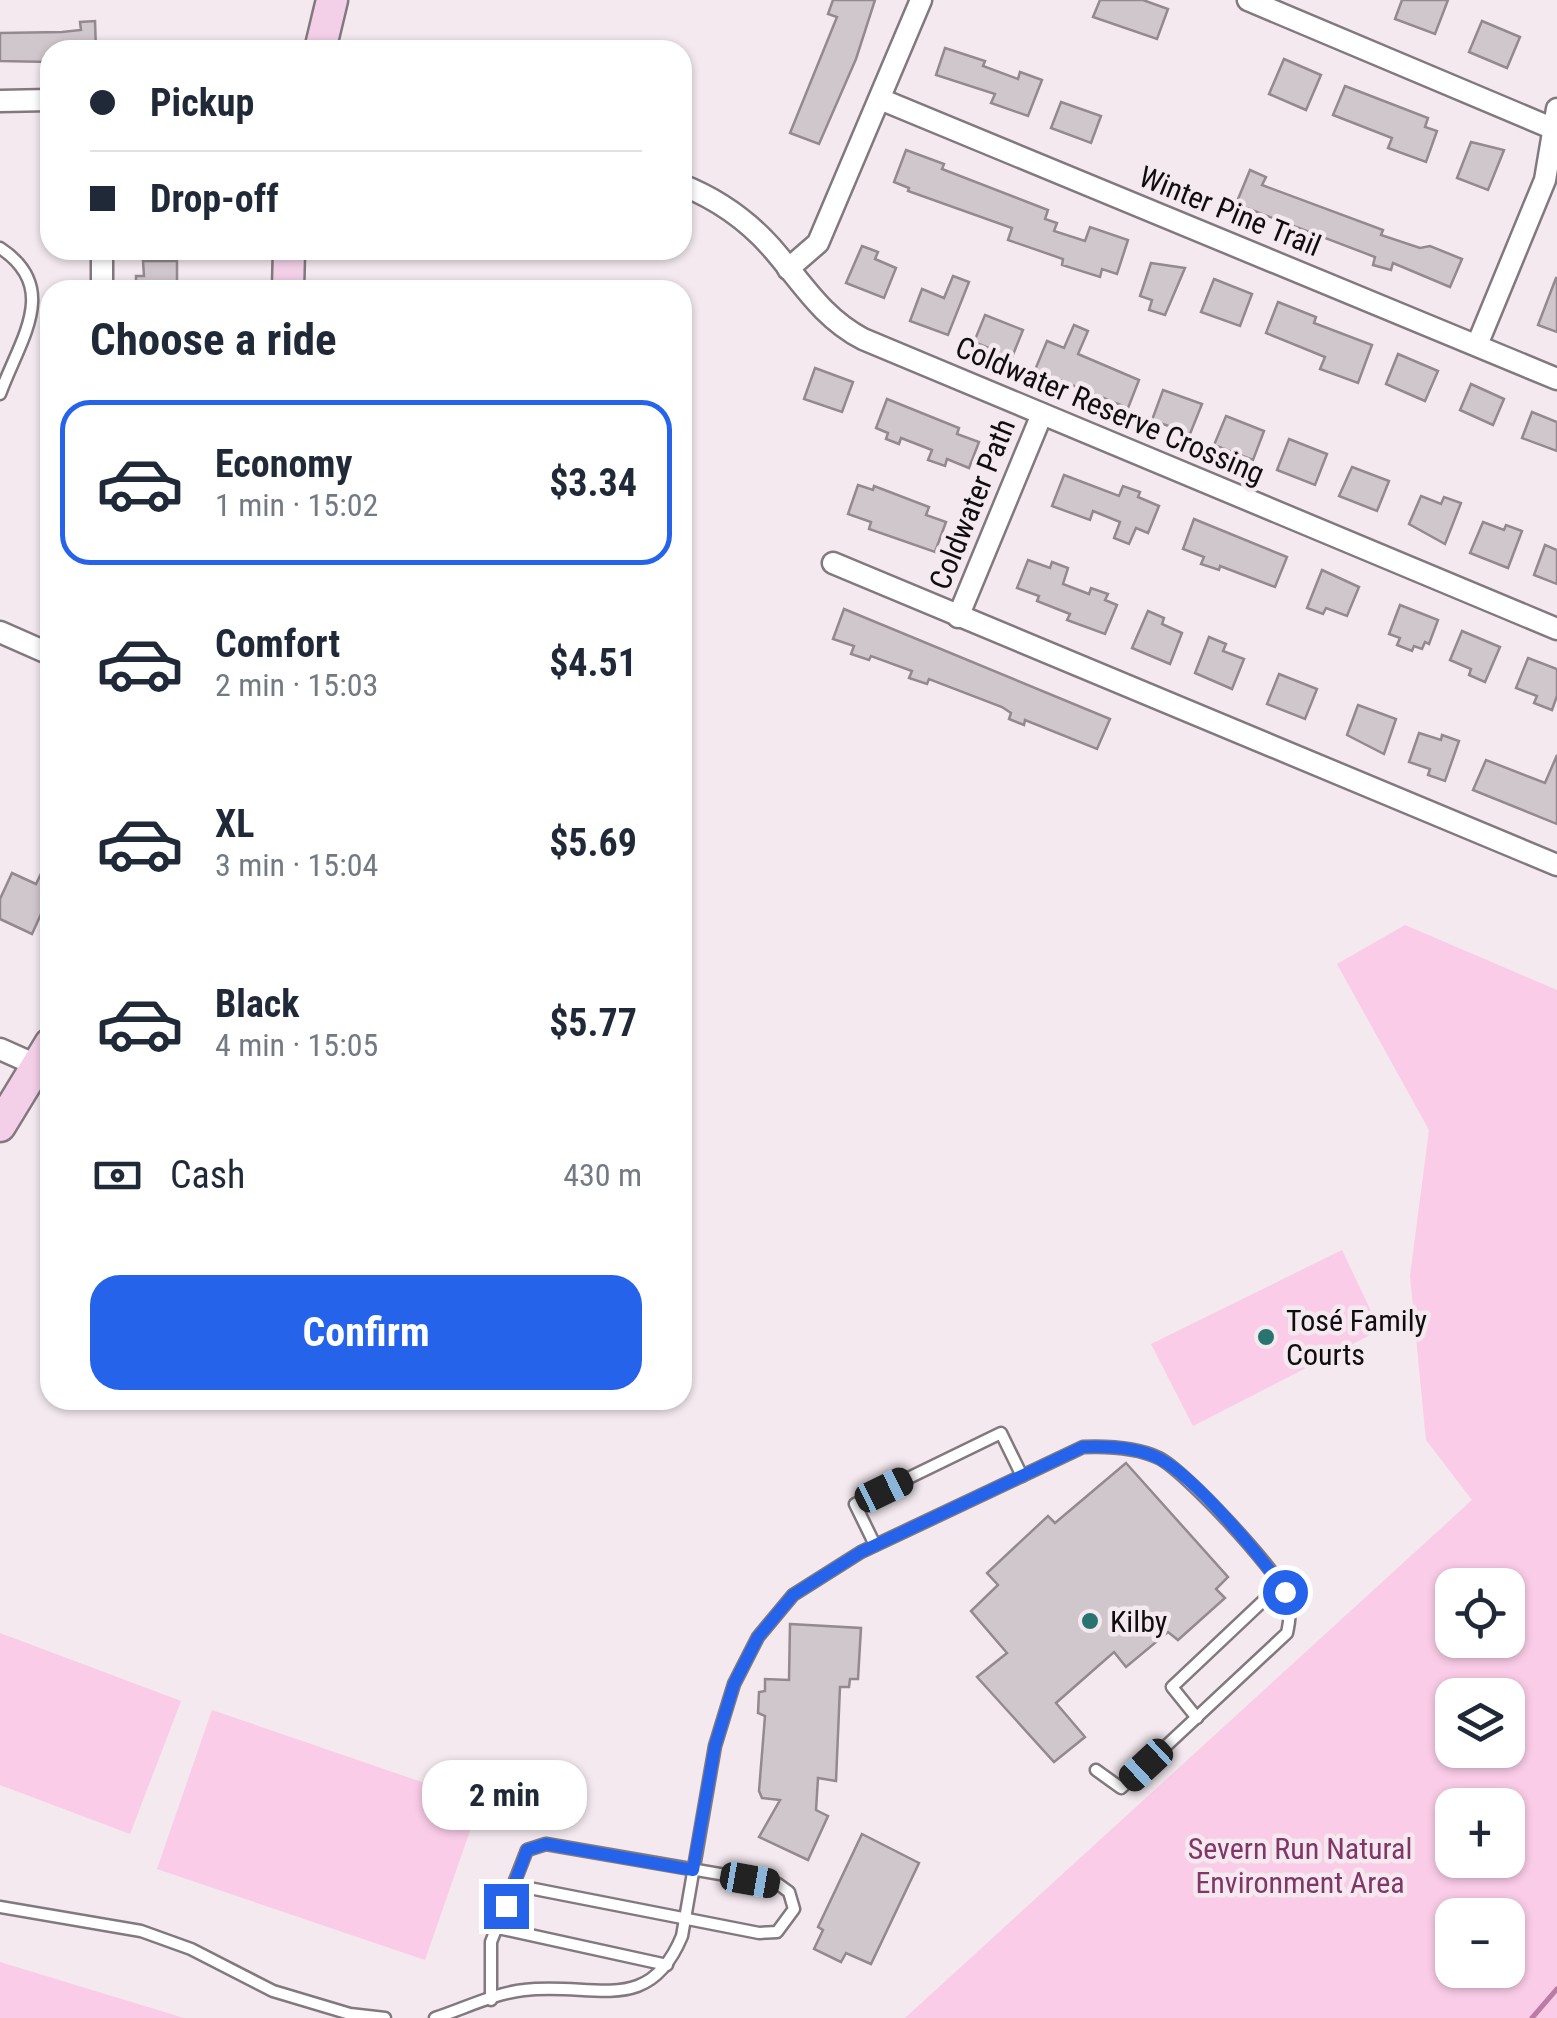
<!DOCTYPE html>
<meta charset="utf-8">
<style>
:root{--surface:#fff;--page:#f2f2f3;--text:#1f2937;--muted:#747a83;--line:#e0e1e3;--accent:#2563eb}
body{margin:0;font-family:"Roboto Condensed",sans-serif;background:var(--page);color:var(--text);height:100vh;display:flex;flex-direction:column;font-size:38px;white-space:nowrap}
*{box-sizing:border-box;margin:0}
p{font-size:32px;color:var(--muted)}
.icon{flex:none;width:55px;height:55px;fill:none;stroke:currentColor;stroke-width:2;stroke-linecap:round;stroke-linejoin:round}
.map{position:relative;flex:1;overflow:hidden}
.drawer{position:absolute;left:40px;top:280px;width:652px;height:1130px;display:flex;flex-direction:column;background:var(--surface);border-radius:30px;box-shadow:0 2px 8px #0004}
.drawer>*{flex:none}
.guide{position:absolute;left:40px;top:40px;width:652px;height:220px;border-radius:30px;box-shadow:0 2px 8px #0004;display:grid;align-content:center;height:220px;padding:0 50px;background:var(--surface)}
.buttons{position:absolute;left:1435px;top:1568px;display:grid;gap:20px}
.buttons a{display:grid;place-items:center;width:90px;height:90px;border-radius:20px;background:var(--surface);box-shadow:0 2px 8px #0004;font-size:50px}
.end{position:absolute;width:45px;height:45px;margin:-22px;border:12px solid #2563eb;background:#fff;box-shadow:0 0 0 5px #fff}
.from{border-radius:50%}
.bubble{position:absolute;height:70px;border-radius:30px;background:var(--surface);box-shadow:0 2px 8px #0004;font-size:32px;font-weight:700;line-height:70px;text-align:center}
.car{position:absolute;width:30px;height:60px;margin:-30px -15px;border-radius:12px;box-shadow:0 0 8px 2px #0007;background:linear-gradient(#222 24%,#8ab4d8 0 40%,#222 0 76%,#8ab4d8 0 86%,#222 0)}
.guide b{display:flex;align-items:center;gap:35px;height:95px;font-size:38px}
.guide b+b{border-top:2px solid var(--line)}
.guide i{width:25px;height:25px;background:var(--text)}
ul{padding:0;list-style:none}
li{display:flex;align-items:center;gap:30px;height:165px;margin:0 20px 15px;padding:0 30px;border:5px solid transparent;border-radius:30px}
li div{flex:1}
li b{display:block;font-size:38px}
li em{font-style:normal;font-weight:700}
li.current{border-color:var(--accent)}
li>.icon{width:90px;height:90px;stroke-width:1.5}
h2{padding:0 50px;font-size:45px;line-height:120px}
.pay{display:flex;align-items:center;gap:25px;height:110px;padding:0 50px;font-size:38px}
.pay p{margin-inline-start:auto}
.primary-button{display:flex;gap:20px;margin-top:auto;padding:20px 50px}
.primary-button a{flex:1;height:115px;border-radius:30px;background:var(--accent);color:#fff;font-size:40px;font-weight:700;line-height:115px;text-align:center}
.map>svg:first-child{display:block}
.green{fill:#facce7;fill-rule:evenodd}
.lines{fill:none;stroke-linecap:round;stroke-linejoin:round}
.stream{stroke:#bb7ca3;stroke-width:5}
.building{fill:#d0c7cc;stroke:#93898f;stroke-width:2.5}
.lane-casing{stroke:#82797e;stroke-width:15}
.street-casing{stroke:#82797e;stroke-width:25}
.secondary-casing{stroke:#82797e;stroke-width:35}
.lane{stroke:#fff;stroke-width:10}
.street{stroke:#fff;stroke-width:20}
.secondary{stroke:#f3d0e8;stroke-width:30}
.route{stroke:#2563eb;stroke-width:12}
.poi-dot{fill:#297370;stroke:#f3e9ef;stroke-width:4}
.labels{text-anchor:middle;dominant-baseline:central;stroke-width:9;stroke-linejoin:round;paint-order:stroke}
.street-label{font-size:30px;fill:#110d0f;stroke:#f3e9ef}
.poi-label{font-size:30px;fill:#110d0f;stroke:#f3e9ef;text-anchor:start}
.park-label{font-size:30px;fill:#813569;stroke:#f3e9ef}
</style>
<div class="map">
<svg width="1557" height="2018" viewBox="0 0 1557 2018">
<rect width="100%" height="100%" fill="#f3e9ef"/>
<g class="green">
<path d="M1405 925 1557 990V2018H905L1472 1500 1426 1440 1410 1276 1429 1130 1337 964ZM1508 1585V1640H1452V1585ZM1508 1695V1750H1452V1695ZM1508 1805V1860H1452V1805ZM1508 1915V1970H1452V1915Z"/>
<polygon points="1342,1250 1380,1330 1193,1426 1151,1344"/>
<polygon points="0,1633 181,1701 130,1834 0,1785"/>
<polygon points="212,1710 480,1802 425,1960 157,1869"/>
<polygon points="0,1962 184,2018 0,2018"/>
</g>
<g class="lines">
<polyline class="stream" points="1532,2018 1557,1989"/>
</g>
<g class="building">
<polygon points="833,0 875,0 856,59 819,144 790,133 837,17 828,14"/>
<polygon points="1100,0 1143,0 1168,9 1157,39 1093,17"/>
<polygon points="1402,0 1448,0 1435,34 1395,19"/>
<polygon points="95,21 96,50 50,50 50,62 0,61 0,33 62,32 81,30 80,22"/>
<polygon points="1482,21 1520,37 1507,68 1469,52"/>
<polygon points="945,48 985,61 983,66 1018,79 1020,72 1042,80 1028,116 991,103 995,94 936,75"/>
<polygon points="1284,59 1321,75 1306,110 1269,94"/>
<polygon points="1345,86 1428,118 1425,127 1437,131 1426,162 1388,148 1392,138 1333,115"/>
<polygon points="1061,102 1101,116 1091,143 1051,128"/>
<polygon points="1471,142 1504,150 1488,190 1457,178"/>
<polygon points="906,150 944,164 942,169 1048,210 1045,219 1057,223 1054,231 1085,241 1090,227 1128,240 1117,274 1102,269 1100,277 1062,265 1063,259 1008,240 1012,228 908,191 909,188 894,182"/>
<polygon points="1250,170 1266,177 1262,185 1383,230 1381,235 1420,248 1430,246 1462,259 1450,287 1393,263 1391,270 1373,265 1375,257 1236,204"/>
<polygon points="862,246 878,252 875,259 896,268 884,298 846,283"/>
<polygon points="143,261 177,261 177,290 136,290 136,276 144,276"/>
<polygon points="1151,263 1185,268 1165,315 1149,310 1152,300 1140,296"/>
<polygon points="953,276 969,282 948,335 910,321 922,289 944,298"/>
<polygon points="1556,278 1557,278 1557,332 1538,325"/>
<polygon points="1214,279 1252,294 1240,326 1201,312"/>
<polygon points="1278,302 1316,317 1314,323 1372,345 1358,383 1320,369 1325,357 1266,333"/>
<polygon points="985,315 1023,330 1010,362 994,356 996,351 974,342"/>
<polygon points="1074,325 1088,331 1078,354 1139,380 1128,408 1035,370 1047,341 1064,348"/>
<polygon points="1398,354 1438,371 1425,401 1386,384"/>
<polygon points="815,368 853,382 842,412 804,399"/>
<polygon points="1471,384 1504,399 1493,425 1460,410"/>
<polygon points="1163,390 1202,404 1190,434 1152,420"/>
<polygon points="887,399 959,428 957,434 979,442 969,468 947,459 945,466 928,460 932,450 901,438 899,444 886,439 888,433 876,428"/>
<polygon points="1532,412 1557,422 1557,451 1522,438"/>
<polygon points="1226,416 1264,431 1253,460 1214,445"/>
<polygon points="1289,439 1327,454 1315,485 1277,470"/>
<polygon points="1352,467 1389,481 1377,511 1339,496"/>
<polygon points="1064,475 1119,496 1123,486 1140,492 1138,497 1159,506 1148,533 1136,528 1129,544 1114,538 1120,522 1093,511 1090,520 1052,506"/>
<polygon points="858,485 873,490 874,486 929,507 926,515 946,522 935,552 869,529 871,522 848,514"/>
<polygon points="1421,496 1441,504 1444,497 1461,503 1445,544 1409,524"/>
<polygon points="1194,519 1287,557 1275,587 1220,566 1219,570 1201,564 1204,557 1183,549"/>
<polygon points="1483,522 1504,530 1506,525 1522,531 1508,568 1470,553"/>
<polygon points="1545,545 1557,550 1557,584 1534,575"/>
<polygon points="1028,560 1050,568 1052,562 1068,568 1063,584 1089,594 1091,588 1108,594 1105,600 1117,605 1105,634 1067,620 1070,614 1037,601 1039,596 1017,588"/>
<polygon points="1322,570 1359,587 1347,616 1326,608 1323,614 1307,608"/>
<polygon points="1400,605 1438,620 1429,644 1425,642 1422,649 1414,646 1412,651 1397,645 1400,638 1389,634"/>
<polygon points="844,609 1110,719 1097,749 1025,720 1024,725 1009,719 1011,713 1002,707 929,679 927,684 909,678 912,671 871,656 869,660 851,654 854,646 833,639"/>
<polygon points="1148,611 1164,618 1162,624 1182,633 1170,664 1132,648"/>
<polygon points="1462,631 1500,647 1485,682 1469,675 1471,669 1450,660"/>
<polygon points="1209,637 1226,644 1223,651 1244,659 1232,689 1195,673"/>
<polygon points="1528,658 1557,669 1557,696 1552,710 1534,703 1537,696 1516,688"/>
<polygon points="1279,674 1317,689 1305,719 1267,704"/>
<polygon points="1358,705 1396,719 1384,754 1347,735"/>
<polygon points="1419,733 1441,740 1442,735 1459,741 1445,781 1428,775 1430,769 1409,762"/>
<polygon points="1557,755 1557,824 1473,790 1486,760 1545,783"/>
<polygon points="50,855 50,894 32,934 0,919 0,899 12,873 36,884"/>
<polygon points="1126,1463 1228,1577 1216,1589 1225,1598 1178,1640 1168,1632 1126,1667 1114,1652 1056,1703 1085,1737 1054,1762 977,1677 1007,1653 971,1611 998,1585 987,1573 1048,1516 1055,1523"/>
<polygon points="790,1624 861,1628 858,1679 850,1679 849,1687 840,1687 836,1781 818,1778 816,1810 828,1816 808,1860 759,1837 780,1800 762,1798 759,1791 765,1716 758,1713 759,1692 765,1691 765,1679 789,1680"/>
<polygon points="862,1834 919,1863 871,1964 846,1953 841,1962 814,1949 823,1930 818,1927"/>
</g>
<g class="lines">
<defs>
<g id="lane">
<path d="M0 248C61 288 20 339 0 394"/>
<polyline points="875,1545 855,1504 1001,1433 1022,1476"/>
<polyline points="1197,1718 1172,1687 1280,1585"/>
<polyline points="0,1907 141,1931 191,1949 273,1991 350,2014 385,2018"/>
<polyline points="498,1928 667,1965"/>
<polyline points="491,2000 491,1942 527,1850 546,1844 778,1884 789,1892 794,1909 777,1932 759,1933 514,1885"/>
<path d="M435 2018C463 2009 495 1993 524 1990 593 1981 648 2018 682 1936L715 1746 734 1684 758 1637 793 1595 861 1552 1083 1447C1108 1446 1136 1447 1159 1458 1185 1471 1276 1569 1286 1595 1291 1609 1290 1619 1287 1633L1121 1788 1096 1770"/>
</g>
<g id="street">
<polyline points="1248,0 1554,129"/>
<polyline points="880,99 1557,379"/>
<polyline points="0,101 50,100"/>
<path d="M682 185C717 199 746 219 771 247 801 281 821 317 863 339L1557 629"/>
<polyline points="102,250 102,290"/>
<polyline points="788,269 818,243 921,0"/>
<polyline points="1477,345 1545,180 1557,109"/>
<polyline points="833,563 1557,865"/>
<polyline points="958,617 1042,414"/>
<polyline points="0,632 50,654"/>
<polyline points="0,1049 36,1065"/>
</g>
<g id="secondary">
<polyline points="320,50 332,0"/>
<polyline points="288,290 289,250"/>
<polyline points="0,1126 50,1044"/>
</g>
</defs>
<use href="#lane" class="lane-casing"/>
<use href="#street" class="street-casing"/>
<use href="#secondary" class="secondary-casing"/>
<use href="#lane" class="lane"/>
<use href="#street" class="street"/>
<use href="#secondary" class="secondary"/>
</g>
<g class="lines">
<path class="route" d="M506 1906 527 1850 546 1844 693 1870 715 1746 734 1684 758 1637 793 1595 861 1552 1083 1447C1108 1446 1138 1447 1160 1459 1196 1478 1262 1557 1285 1592"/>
</g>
<g class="poi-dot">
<circle cx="1266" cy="1337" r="10"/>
<circle cx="1090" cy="1621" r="10"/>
</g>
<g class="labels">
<g class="street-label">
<text transform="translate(1230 211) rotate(22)">Winter Pine Trail</text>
<text transform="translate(1110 410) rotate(23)">Coldwater Reserve Crossing</text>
<text transform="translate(972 504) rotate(-68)">Coldwater Path</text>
</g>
<g class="poi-label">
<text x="1286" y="1320">Tosé Family<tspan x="1286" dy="34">Courts</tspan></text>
<text x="1110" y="1621">Kilby</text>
</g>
<g class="park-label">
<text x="1300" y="1848">Severn Run Natural<tspan x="1300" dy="34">Environment Area</tspan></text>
</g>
</g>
</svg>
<div class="buttons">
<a><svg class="icon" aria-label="locate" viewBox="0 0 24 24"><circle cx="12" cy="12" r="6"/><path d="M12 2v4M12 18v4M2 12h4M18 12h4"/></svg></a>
<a><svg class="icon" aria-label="layers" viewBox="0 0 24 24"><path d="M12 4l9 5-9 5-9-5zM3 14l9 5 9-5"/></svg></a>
<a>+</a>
<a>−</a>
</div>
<i class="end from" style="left:1285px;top:1592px"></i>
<i class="end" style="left:506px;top:1906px"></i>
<div class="bubble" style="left:422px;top:1760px;width:165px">2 min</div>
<i class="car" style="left:884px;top:1490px;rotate:64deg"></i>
<i class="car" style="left:1146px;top:1765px;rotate:227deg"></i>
<i class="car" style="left:750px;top:1880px;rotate:100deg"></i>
<div class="guide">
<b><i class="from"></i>Pickup</b>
<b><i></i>Drop-off</b>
</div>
<section class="drawer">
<h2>Choose a ride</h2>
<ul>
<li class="current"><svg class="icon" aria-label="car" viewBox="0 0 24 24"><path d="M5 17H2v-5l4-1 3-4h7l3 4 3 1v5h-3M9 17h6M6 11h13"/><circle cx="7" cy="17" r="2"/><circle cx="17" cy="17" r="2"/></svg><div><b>Economy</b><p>1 min · 15:02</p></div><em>$3.34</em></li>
<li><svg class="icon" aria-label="car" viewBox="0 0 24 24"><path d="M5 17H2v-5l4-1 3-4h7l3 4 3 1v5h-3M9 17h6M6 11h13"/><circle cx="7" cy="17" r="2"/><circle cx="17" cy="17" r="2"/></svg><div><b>Comfort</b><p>2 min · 15:03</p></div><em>$4.51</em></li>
<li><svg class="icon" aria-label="car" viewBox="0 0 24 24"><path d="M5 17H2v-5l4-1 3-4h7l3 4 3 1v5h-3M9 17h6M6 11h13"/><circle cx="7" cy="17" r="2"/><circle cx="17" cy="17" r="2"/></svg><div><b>XL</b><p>3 min · 15:04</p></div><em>$5.69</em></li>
<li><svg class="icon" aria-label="car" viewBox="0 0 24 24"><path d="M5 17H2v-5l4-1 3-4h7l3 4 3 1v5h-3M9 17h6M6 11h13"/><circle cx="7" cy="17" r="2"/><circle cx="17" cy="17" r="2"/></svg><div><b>Black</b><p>4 min · 15:05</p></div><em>$5.77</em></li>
</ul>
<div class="pay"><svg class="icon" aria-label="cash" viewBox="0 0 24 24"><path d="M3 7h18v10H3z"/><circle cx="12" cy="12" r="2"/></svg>Cash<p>430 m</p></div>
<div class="primary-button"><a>Confirm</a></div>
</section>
</div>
